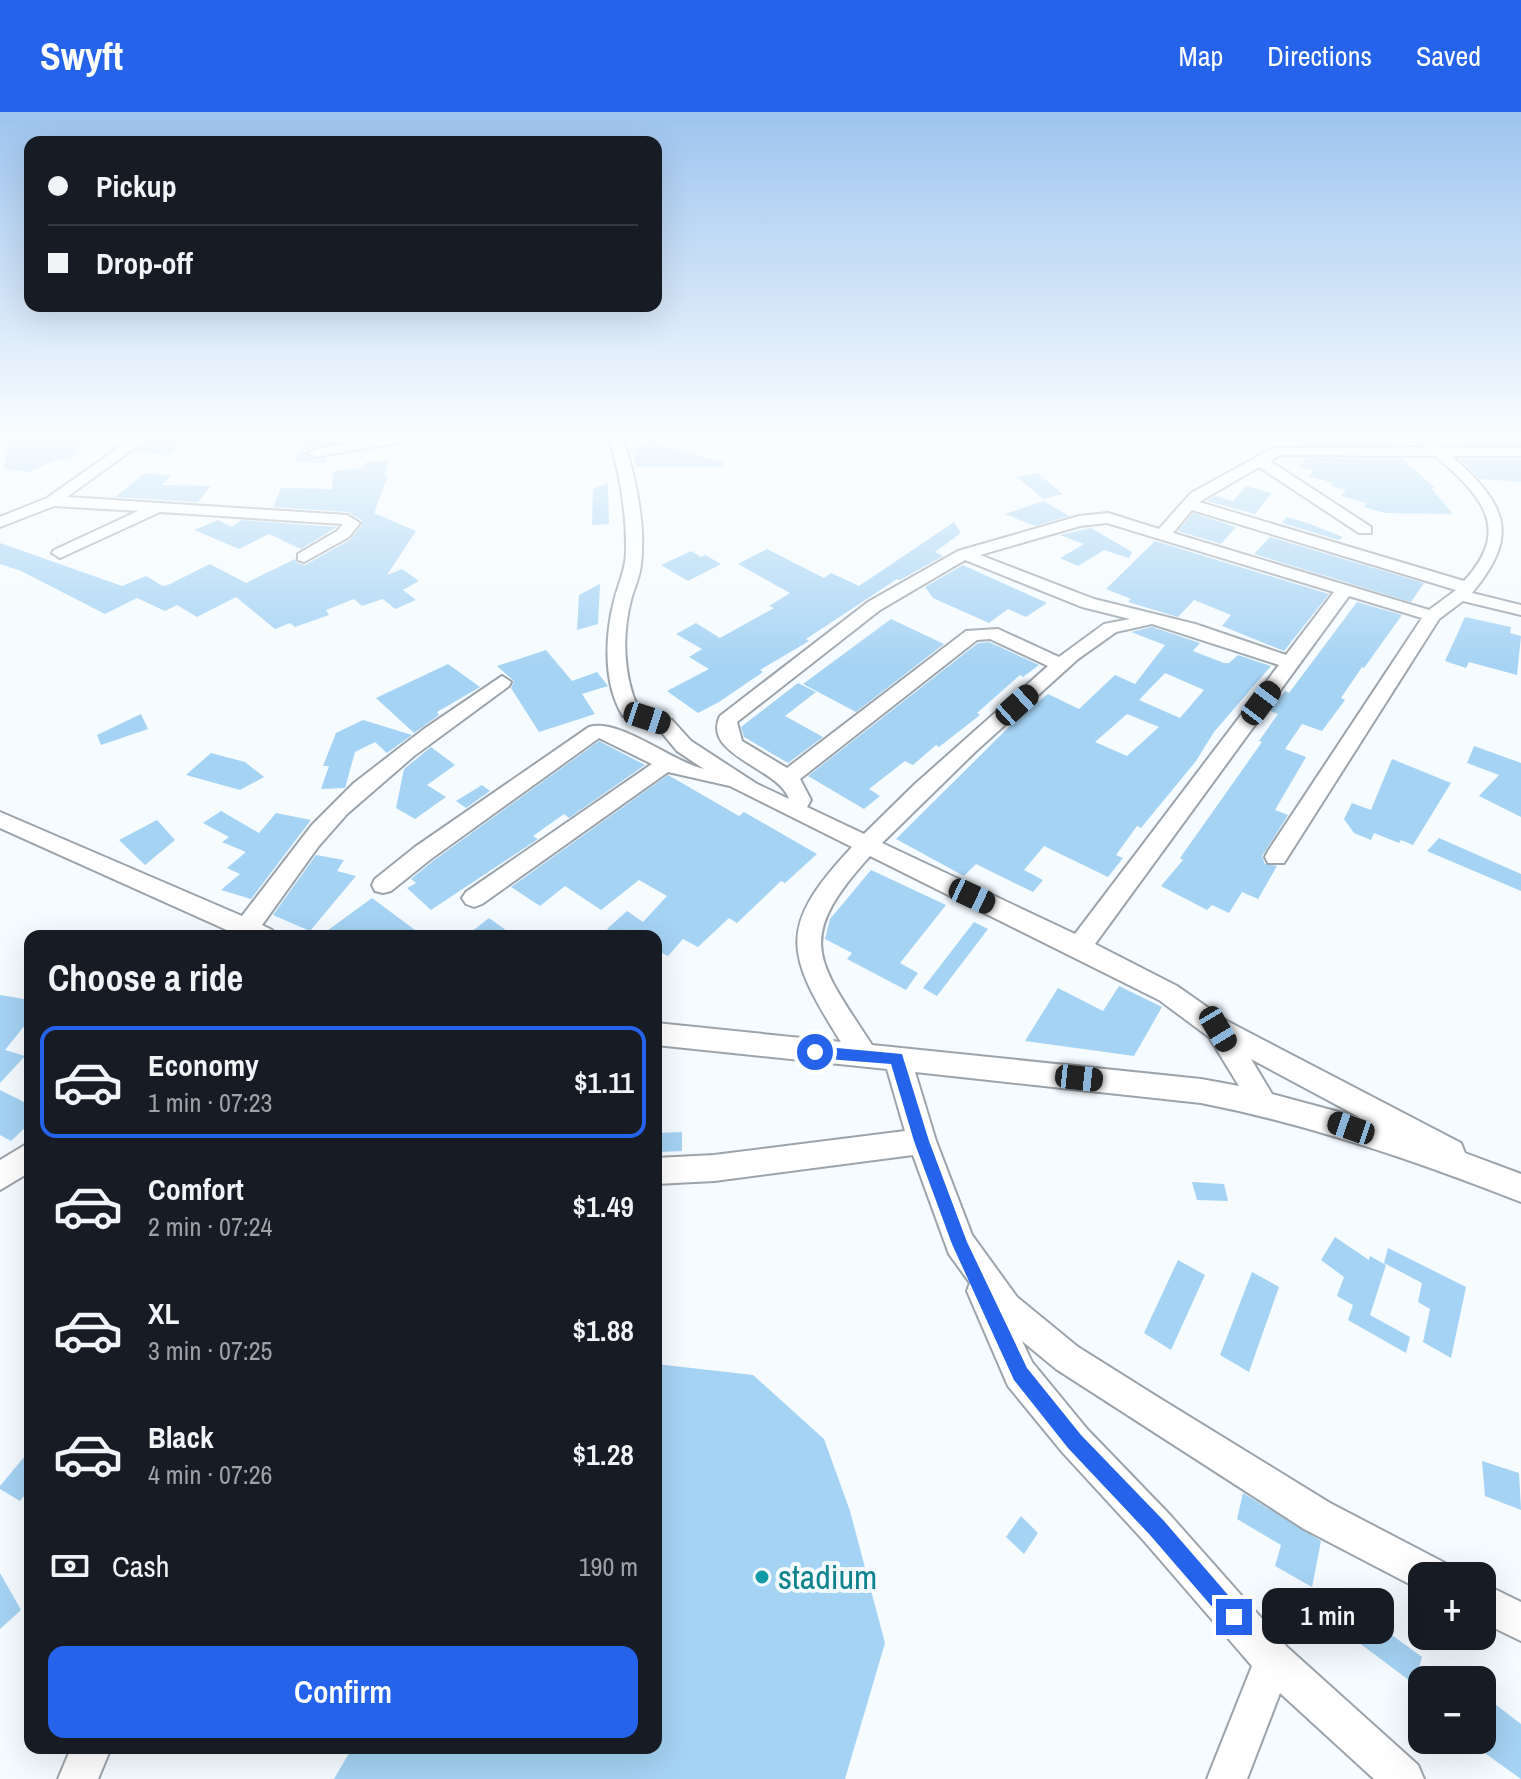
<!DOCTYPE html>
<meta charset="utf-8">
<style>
:root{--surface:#171b24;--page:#20242c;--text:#f1f3f6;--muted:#9ea1a6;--line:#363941;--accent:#2563eb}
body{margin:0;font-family:"Archivo Narrow",sans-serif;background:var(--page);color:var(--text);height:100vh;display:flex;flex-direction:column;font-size:30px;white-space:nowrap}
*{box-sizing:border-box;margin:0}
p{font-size:26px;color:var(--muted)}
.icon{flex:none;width:44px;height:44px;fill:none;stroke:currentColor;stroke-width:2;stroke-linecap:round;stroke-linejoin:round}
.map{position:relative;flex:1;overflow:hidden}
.sheet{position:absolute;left:24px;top:818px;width:638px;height:824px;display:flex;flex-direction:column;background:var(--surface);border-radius:16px;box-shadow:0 8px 32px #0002}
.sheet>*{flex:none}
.banner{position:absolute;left:24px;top:24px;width:638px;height:176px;border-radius:16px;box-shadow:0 8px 32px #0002;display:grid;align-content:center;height:176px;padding:0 24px;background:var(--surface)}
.tools{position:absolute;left:1408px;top:1450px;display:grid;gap:16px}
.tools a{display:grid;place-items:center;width:88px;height:88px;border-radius:16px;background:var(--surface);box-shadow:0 8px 32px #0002;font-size:40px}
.end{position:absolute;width:36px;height:36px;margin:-18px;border:10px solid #2563eb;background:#fff;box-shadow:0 0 0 4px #fff}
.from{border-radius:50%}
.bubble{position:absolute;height:56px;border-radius:16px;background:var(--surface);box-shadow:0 8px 32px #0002;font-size:26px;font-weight:600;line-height:56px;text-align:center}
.car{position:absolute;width:24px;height:48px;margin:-24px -12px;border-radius:10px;box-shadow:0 0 6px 2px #0007;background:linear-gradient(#222 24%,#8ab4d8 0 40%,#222 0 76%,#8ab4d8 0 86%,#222 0)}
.banner b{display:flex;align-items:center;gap:28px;height:76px;font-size:30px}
.banner b+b{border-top:2px solid var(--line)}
.banner i{width:20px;height:20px;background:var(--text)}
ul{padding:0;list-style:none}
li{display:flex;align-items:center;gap:24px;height:112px;margin:0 16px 12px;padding:0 8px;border:4px solid transparent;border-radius:16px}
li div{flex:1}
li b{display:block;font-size:30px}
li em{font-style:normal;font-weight:600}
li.selected{border-color:var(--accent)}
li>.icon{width:72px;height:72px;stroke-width:1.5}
h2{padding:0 24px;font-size:36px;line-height:96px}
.pay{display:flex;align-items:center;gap:20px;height:88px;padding:0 24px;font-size:30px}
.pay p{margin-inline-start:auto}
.primary-button{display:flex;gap:16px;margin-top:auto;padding:16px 24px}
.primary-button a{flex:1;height:92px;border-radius:16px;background:var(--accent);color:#fff;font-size:32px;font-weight:600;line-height:92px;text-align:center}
header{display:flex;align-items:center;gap:48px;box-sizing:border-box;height:112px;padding:0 40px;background:var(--accent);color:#fff}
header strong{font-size:38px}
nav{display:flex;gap:44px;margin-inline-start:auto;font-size:28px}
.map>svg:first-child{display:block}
.building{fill:#a5d3f4;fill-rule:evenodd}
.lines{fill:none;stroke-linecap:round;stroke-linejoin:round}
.minor-casing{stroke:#9ca4ab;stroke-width:4}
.minor{fill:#fff;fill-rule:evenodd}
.route{fill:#2563eb}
.culture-dot{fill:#0f9aa8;stroke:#f5fbff;stroke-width:3}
.labels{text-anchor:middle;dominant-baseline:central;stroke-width:8;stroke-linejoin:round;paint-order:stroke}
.near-culture-label{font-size:34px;fill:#0d838f;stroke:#f5fbff;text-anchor:start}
</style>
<header>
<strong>Swyft</strong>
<nav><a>Map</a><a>Directions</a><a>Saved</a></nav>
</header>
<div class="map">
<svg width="1521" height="1667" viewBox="0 0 1521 1667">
<rect width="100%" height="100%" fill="#f5fbff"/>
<g class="building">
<polygon points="6,325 97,325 69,347 55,348 30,360 4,357"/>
<polygon points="153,325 190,325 170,343 135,340"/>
<polygon points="306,325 336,325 334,331 314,334 305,340 314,348 327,346 325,351 294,349"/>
<polygon points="1291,325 1384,325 1390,332 1303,333"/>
<polygon points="1459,325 1521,325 1521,333 1466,332"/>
<polygon points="648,328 724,351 723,355 635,355 635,336"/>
<polygon points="1307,346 1403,347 1435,376 1431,376 1453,402 1385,401 1364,395 1367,391 1341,384 1346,378 1331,374 1333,371 1308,364 1314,359 1299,355"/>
<polygon points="1461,347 1521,347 1521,370 1479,367"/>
<polygon points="390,349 384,364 388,364 374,401 416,419 387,463 402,457 419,469 403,478 416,488 395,497 383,487 362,494 354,487 326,498 329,503 295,515 290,511 275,517 236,485 197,505 177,493 165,499 137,486 105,502 21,459 0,452 0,431 122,474 146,464 163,474 168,473 210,452 246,471 295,447 297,451 305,453 350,428 362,413 362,408 347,400 273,395 281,376 332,377 333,359 363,356 366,350"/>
<polygon points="145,361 172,364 161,373 211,374 198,390 115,385"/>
<polygon points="1037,361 1063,382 1043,387 1017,365"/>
<polygon points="608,371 609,412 592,413 593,377"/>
<polygon points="1246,374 1272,381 1255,402 1207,389 1216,384 1233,389"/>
<polygon points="1044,389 1069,404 1035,414 1005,402"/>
<polygon points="1193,401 1236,415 1221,432 1178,419"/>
<polygon points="1287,405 1310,412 1343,425 1339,428 1282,411"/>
<polygon points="218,408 232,415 242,408 337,415 301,437 269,422 239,437 194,418"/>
<polygon points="954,410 961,421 935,440 943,444 900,468 897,467 806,527 809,529 760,558 763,560 719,590 698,601 667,579 709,557 689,545 702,537 676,522 696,511 720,526 774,496 769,494 790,481 738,452 767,437 824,466 831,461 859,474"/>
<polygon points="1091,416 1132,440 1129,446 1104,438 1078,454 1060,446 1084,432 1060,423"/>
<polygon points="1270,425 1424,471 1411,490 1254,442"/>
<polygon points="1155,429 1329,482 1284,539 1222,514 1231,503 1194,488 1178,505 1128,490 1131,487 1106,477"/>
<polygon points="691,439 701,445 705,443 721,452 688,469 661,453"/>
<polygon points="963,453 1047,491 1026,505 1008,497 989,511 933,486 925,475"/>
<polygon points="600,472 598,512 577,518 579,483"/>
<polygon points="1357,490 1402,503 1364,556 1362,555 1341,586 1345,588 1322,619 1302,612 1285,637 1306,645 1275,698 1288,703 1262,744 1265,752 1277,754 1258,787 1242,780 1229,801 1212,793 1207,798 1161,774 1183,748 1180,746 1262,630 1259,629 1278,602 1270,599 1285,579 1289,581"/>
<polygon points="1465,505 1511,515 1510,521 1521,524 1517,563 1469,550 1466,556 1445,549"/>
<polygon points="891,507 944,532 856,600 803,572"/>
<path d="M1152 515 1200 531 1193 539 1224 551H1229L1238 543 1271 554 1214 620 1196 649 1141 716 1137 714 1116 743 1123 746 1108 765 1044 734 1024 758 1043 768 1033 780 976 752 964 764 896 727 1019 605 1048 582 1079 597 1115 563 1135 572 1165 533 1131 520ZM1165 561 1204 578 1180 606 1139 588ZM1127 602 1159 615 1127 644 1095 630Z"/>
<polygon points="989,530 1039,553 1023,565 1020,563 977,601 980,603 939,635 936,633 913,653 905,649 869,677 880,684 864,697 808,664 978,531"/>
<polygon points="546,538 572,569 597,560 608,574 582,582 595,602 539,620 511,576 514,569 497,554"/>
<polygon points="448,552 480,575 437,600 439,603 414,621 376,586"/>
<polygon points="798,571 816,580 785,604 823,625 788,651 744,625 741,615"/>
<polygon points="141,602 148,617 101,633 97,623"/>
<polygon points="363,608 412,623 387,641 375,630 355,640 345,676 321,677 329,654 323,654 336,621"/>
<polygon points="599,629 645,653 569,706 564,702 533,724 538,727 431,798 407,776 416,771 411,767 433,749"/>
<polygon points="1474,634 1521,651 1521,705 1479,684 1499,663 1467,651"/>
<polygon points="431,635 455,653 427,673 446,685 415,707 396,696 404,657"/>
<polygon points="211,641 245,650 264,665 240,678 186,663"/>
<polygon points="1392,647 1451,671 1413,733 1401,728 1399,731 1374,721 1371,728 1354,721 1344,707 1352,691 1371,698"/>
<polygon points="668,663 739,704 744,700 817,742 785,771 781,769 737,811 729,806 698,835 683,827 668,844 656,838 656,824 618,824 607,817 627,799 643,810 667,784 639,768 601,798 565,774 540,794 511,775"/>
<polygon points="482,673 490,679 466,696 456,689"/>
<polygon points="221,699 259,721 276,701 311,708 251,787 221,778 240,762 227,756 246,740 222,730 229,725 203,711"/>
<polygon points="157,708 175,728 145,753 119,728"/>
<polygon points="1439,726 1521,762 1521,779 1427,739"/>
<polygon points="316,743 344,748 337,759 356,764 310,819 273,803"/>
<polygon points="871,758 946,793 900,851 918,861 906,878 847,847 852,841 825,827 830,807"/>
<polygon points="372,786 415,818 395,824 320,824"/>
<polygon points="489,806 514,824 466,824"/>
<polygon points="974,810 988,817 937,884 923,876"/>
<polygon points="1119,874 1162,895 1134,944 1025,929 1058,876 1103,899"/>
<polygon points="0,883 30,888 30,907 5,938 25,944 0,971"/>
<polygon points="0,978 30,993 30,1011 11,1029 0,1023"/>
<polygon points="682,1020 682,1039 656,1040 656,1021"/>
<polygon points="1192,1070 1224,1072 1228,1089 1197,1088"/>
<polygon points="1335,1125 1369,1148 1370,1144 1386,1153 1370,1203 1410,1225 1406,1241 1348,1208 1353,1193 1337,1184 1344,1165 1321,1148"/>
<polygon points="1388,1136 1466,1175 1451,1246 1423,1230 1430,1197 1418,1190 1422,1171 1384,1151"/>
<polygon points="1178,1148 1205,1163 1171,1238 1144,1221"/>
<polygon points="1252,1160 1279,1175 1249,1260 1220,1243"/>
<polygon points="656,1252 753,1263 824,1327 850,1399 885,1531 845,1667 334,1667 352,1636 656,1636"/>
<polygon points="30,1338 30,1377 20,1389 0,1377 0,1374"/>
<polygon points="1482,1349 1519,1361 1521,1398 1485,1384"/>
<polygon points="1243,1381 1321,1429 1312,1475 1275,1454 1281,1433 1237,1407"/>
<polygon points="1021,1404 1038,1421 1024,1442 1006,1425"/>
<polygon points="0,1461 21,1498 0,1517"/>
<polygon points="1363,1502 1422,1545 1414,1572 1354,1527"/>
<polygon points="1482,1582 1521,1612 1521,1667 1482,1639"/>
</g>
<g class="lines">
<defs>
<g id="minor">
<polygon points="134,325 150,325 67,385 347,403 360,411 349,425 304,450 298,448 298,442 337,419 343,412 160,400 60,446 52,441 54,438 138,399 54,394 0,415 0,405 47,386"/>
<polygon points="383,325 414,325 407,329 315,345 308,341 315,337"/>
<path d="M609 325H623C635 364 646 411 641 452 640 465 634 476 631 488 622 522 623 563 638 596L672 608 691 629 757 672 789 687C779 656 701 643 720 604L868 490 958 439 1079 404 1108 401 1159 417 1191 381 1273 336 1426 335 1416 325H1431L1443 335 1521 336V344H1452C1506 393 1521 422 1472 481L1521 493V503L1463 489 1439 507 1284 751H1268L1265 745 1268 739 1422 506 1349 484 1095 832 1177 874 1227 909 1461 1031 1465 1041 1521 1062V1090C1416 1049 1312 1013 1201 991L915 960 936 1029 972 1123 1017 1185 1078 1235 1156 1284 1330 1391 1445 1451 1450 1464H1422V1478L1419 1477 1304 1417 1056 1257 1022 1229 1032 1250 1087 1317 1170 1403 1287 1535 1418 1653 1424 1667H1374L1280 1581 1247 1667H1207L1252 1554 1144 1429 1063 1341 1008 1274 967 1179 970 1171 949 1142 913 1043 714 1069 656 1072V1046L714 1043 905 1019 887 957 656 933V911L841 930C785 841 777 815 852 735L730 674 668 660 482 792 474 795 466 792 462 786 466 780 652 652 599 626 431 747 391 779 383 781 375 779 372 773 375 767 415 735 589 615C620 606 672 650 704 657L677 639 658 616 623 604C603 572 605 525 614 489 618 473 625 459 626 442 627 403 620 362 609 325ZM1281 343 1436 344C1481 384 1513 416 1464 469L1199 390 1259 355 1359 421H1371V415L1270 349ZM1192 398 1456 478 1429 498 1173 421ZM1107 411 1334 480 1286 543 1195 512 1094 487 980 443 1080 414ZM965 448 1082 495 1130 507 1104 512 1059 545 998 517 966 519 787 656 742 629 737 610 880 498ZM1152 512 1279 553 1075 822 882 731 975 640 1078 547 1116 520ZM990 527 1048 554 915 672 864 722 807 695 811 688 800 667 977 528ZM870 744 1159 888 1209 925 1239 974 1201 967 872 933C816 847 794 828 870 744ZM1251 947 1361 1006 1272 982Z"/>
<polygon points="502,564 511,570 509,574 414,644 347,702 318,735 262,813 272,818 276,824 238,823 0,716 0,700 242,804 312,713 354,671 424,617"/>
<polygon points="30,1030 30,1060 0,1078 0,1048"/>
<polygon points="1482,1471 1521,1490 1521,1529 1482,1510"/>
<polygon points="71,1636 111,1636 98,1667 58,1667"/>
</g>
</defs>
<use href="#minor" class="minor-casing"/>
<use href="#minor" class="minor"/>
</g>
<linearGradient id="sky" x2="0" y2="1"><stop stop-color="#9dc4ef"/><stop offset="0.58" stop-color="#fafdff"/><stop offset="1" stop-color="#fafdff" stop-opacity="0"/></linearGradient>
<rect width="1521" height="558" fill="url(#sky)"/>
<polygon class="route" points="815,934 902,942 929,1029 967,1130 1027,1256 1081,1323 1164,1409 1241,1498 1244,1505 1241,1512 1234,1515 1227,1512 1150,1423 1068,1336 1014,1268 952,1132 914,1029 891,952 815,946 808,940"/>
<circle class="culture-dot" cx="762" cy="1465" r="8"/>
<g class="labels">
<g class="near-culture-label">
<text x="778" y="1465">stadium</text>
</g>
</g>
</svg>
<div class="tools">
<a>+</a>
<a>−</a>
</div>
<i class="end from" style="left:815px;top:940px"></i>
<i class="end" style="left:1234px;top:1505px"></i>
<div class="bubble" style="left:1262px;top:1476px;width:132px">1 min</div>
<i class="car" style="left:1261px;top:591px;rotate:37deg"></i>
<i class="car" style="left:1017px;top:593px;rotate:48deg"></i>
<i class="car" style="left:647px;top:606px;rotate:108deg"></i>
<i class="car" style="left:972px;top:784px;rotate:115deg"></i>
<i class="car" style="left:1218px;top:917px;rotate:149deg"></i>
<i class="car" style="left:1079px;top:966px;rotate:96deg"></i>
<i class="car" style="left:1351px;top:1016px;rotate:289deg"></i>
<div class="banner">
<b><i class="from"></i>Pickup</b>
<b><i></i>Drop-off</b>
</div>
<section class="sheet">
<h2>Choose a ride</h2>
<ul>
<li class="selected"><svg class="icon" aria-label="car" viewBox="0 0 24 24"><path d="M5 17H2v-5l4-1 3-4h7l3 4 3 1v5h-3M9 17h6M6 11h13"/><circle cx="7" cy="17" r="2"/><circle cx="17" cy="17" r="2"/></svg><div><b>Economy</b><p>1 min · 07:23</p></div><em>$1.11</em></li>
<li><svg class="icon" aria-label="car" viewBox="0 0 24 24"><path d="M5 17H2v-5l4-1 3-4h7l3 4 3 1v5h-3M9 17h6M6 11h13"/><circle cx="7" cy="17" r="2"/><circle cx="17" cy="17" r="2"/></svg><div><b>Comfort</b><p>2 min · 07:24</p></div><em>$1.49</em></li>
<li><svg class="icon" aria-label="car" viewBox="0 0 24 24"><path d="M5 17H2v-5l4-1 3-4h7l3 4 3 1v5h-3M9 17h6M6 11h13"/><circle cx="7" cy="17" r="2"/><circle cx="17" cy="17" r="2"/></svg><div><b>XL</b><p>3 min · 07:25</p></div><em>$1.88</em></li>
<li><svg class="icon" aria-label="car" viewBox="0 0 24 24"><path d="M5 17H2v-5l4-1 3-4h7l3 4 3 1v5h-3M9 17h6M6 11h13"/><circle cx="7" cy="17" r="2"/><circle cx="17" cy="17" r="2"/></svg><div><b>Black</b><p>4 min · 07:26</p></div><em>$1.28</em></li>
</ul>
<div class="pay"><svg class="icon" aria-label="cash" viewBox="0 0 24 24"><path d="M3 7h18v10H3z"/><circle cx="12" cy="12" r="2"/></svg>Cash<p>190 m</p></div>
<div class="primary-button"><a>Confirm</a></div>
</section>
</div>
